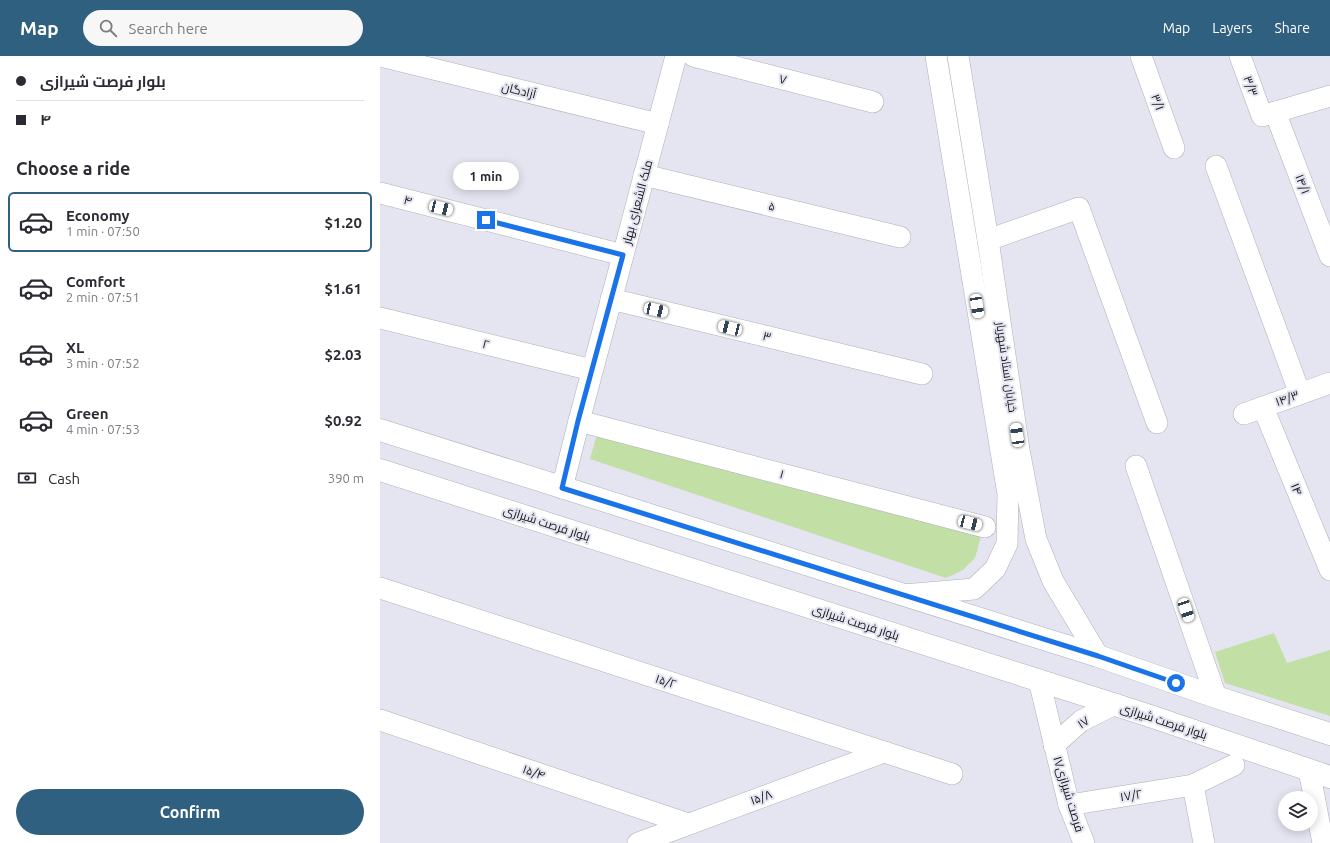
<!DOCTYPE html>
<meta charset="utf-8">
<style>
:root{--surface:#fff;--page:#f7f7f7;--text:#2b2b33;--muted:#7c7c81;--line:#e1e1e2;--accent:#30607f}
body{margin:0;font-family:Ubuntu,Cairo,sans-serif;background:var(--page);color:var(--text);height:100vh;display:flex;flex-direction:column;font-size:15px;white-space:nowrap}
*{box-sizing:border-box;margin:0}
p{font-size:13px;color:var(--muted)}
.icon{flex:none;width:22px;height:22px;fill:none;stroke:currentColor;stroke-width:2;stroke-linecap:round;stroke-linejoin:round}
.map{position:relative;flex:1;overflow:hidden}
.side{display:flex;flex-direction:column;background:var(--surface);width:380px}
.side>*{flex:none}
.hud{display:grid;align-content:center;height:88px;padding:0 16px;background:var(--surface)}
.buttons{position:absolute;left:898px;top:735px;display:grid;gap:8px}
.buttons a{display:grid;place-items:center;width:40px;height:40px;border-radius:50%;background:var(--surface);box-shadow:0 2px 10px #0003;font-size:20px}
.end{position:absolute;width:18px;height:18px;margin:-9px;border:5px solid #1a73e8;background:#fff;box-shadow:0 0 0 2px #fff}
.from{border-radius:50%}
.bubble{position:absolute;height:28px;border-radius:14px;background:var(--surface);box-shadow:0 2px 10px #0003;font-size:13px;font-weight:600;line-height:28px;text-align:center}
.car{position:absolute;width:12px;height:24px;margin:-12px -6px;border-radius:5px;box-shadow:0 0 3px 1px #0007;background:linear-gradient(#fff 24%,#345 0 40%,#fff 0 76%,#345 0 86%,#fff 0)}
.hud b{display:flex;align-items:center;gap:14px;height:38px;font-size:15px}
.hud b+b{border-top:1px solid var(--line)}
.hud i{width:10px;height:10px;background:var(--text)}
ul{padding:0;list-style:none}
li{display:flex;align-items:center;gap:12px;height:60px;margin:0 8px 6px;padding:0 8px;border:2px solid transparent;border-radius:6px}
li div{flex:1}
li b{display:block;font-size:15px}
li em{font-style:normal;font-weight:600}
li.selected{border-color:var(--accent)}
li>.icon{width:36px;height:36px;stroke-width:1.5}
h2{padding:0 16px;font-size:18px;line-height:48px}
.pay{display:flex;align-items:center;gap:10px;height:44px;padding:0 16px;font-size:15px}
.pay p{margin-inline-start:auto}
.action{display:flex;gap:8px;margin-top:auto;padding:8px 16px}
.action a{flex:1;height:46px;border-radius:24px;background:var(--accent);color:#fff;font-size:16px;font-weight:600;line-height:46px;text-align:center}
header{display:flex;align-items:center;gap:24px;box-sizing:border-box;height:56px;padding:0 20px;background:var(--accent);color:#fff}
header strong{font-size:19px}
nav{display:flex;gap:22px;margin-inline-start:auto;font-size:14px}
.search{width:280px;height:36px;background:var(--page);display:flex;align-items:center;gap:10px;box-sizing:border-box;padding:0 14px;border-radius:22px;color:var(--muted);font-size:15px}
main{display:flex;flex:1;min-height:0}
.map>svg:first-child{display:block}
.green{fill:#c2dfa6}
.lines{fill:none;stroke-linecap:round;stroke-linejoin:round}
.minor-casing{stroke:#aeafb9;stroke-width:22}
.major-casing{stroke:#aeafb9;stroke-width:23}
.minor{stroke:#fff;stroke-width:21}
.major{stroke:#fff;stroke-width:22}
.route{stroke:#1a73e8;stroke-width:5}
.labels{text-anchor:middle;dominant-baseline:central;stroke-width:4;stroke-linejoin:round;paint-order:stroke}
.street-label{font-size:12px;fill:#16161a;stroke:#e4e5f0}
</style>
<header>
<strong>Map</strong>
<div class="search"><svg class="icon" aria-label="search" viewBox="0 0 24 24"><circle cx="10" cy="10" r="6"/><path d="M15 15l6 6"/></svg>Search here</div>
<nav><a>Map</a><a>Layers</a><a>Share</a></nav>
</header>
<main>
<section class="side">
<div class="hud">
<b><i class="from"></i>بلوار فرصت شیرازی</b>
<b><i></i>۴</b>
</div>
<h2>Choose a ride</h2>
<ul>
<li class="selected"><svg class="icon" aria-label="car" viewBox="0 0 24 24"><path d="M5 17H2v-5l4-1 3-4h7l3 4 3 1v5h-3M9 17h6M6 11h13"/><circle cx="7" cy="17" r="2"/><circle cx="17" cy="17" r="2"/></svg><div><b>Economy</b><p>1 min · 07:50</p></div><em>$1.20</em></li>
<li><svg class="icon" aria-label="car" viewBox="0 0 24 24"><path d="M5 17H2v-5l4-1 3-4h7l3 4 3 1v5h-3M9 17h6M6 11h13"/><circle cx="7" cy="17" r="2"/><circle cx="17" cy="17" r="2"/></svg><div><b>Comfort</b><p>2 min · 07:51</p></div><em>$1.61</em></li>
<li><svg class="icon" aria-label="car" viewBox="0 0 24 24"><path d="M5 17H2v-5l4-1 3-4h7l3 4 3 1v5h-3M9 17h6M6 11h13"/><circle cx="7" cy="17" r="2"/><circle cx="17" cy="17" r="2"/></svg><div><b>XL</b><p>3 min · 07:52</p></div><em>$2.03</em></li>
<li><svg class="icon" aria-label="car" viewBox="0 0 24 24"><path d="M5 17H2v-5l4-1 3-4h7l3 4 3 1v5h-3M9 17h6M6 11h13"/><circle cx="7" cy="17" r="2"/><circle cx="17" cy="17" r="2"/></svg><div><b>Green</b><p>4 min · 07:53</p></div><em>$0.92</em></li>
</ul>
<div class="pay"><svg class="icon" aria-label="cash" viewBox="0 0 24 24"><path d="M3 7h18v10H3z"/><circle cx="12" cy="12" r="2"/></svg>Cash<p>390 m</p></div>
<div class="action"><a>Confirm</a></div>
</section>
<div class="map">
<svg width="950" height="787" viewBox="0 0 950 787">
<rect width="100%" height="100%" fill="#e4e5f0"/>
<g class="green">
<polygon points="217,378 601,480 595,502 583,514 566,522 210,403"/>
<polygon points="894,577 907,607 950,594 950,660 845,627 835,596"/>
</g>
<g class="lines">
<defs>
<g id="minor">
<polyline points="0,0 278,68"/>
<polyline points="313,0 493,46"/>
<polyline points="578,0 608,184 639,394 656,483 673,525 718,600"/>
<polyline points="761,0 794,92"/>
<polyline points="860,0 882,60 950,40"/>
<polyline points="895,56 950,200"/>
<polyline points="836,110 920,338"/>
<polyline points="264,119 520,181"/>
<polyline points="0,137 243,199"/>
<polyline points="608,184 699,152 777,367"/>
<polyline points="231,243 542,318"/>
<polyline points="0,262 212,314"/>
<polyline points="883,351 950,514"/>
<polyline points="864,358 950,327"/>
<polyline points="199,365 605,471"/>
<polyline points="756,410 836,641"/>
<polyline points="182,432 199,365 296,0"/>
<polyline points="0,532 572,718"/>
<polyline points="523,539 594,533 615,513 627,488 628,438 556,0"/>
<polyline points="659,624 689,749 704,787"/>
<polyline points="0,664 308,768"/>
<polyline points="674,689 701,665 735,648"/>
<polyline points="929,714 943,787"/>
<polyline points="813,729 824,787"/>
<polyline points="689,749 813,729 854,709"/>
<polyline points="258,787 504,696"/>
</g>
<g id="major">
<polyline points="0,374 718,600 836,641 950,678"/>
<polyline points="0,414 764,658 950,721"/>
</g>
</defs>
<use href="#minor" class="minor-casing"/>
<use href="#major" class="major-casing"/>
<use href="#minor" class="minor"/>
<use href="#major" class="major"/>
</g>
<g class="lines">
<polyline class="route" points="106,164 243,199 198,365 182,432 718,600 796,627"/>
</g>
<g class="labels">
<g class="street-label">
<text transform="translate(403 23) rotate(14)">۷</text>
<text transform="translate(871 30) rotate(70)">۳/۳</text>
<text transform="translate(139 34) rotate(14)">آزادگان</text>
<text transform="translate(778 46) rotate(70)">۳/۱</text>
<text transform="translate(923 128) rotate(69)">۱۴/۱</text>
<text transform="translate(28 144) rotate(14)">۴</text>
<text transform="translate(257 146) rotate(-75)">ملک الشعرای بهار</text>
<text transform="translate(392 150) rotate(14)">۵</text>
<text transform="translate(387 280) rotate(14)">۳</text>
<text transform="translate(106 288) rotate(14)">۲</text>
<text transform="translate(627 311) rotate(82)">خیابان استاد شهریار</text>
<text transform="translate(907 342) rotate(-20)">۱۴/۳</text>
<text transform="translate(402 418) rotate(15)">۱</text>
<text transform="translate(917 433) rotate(68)">۱۴</text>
<text transform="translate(167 467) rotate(18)">بلوار فرصت شیرازی</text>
<text transform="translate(476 566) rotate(18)">بلوار فرصت شیرازی</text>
<text transform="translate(286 625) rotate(18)">۱۵/۲</text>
<text transform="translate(784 665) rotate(18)">بلوار فرصت شیرازی</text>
<text transform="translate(703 666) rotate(-34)">۱۷</text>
<text transform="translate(154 716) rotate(19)">۱۵/۴</text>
<text transform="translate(689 738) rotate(73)">۱۷فرصت شیرازی</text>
<text transform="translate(751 739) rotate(-9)">۱۷/۲</text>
<text transform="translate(381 741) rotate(-20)">۱۵/۸</text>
</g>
</g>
</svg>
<div class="buttons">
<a><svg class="icon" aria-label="layers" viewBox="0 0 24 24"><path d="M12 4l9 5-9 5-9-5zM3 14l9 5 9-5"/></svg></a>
</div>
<i class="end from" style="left:796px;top:627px"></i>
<i class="end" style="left:106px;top:164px"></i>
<div class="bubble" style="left:73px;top:106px;width:66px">1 min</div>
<i class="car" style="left:61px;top:152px;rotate:104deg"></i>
<i class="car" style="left:597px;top:250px;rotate:171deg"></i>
<i class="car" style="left:276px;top:254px;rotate:103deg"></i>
<i class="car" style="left:350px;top:272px;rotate:284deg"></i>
<i class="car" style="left:637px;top:379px;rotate:352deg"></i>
<i class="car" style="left:590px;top:467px;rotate:105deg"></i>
<i class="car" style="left:806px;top:554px;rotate:161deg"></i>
</div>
</main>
